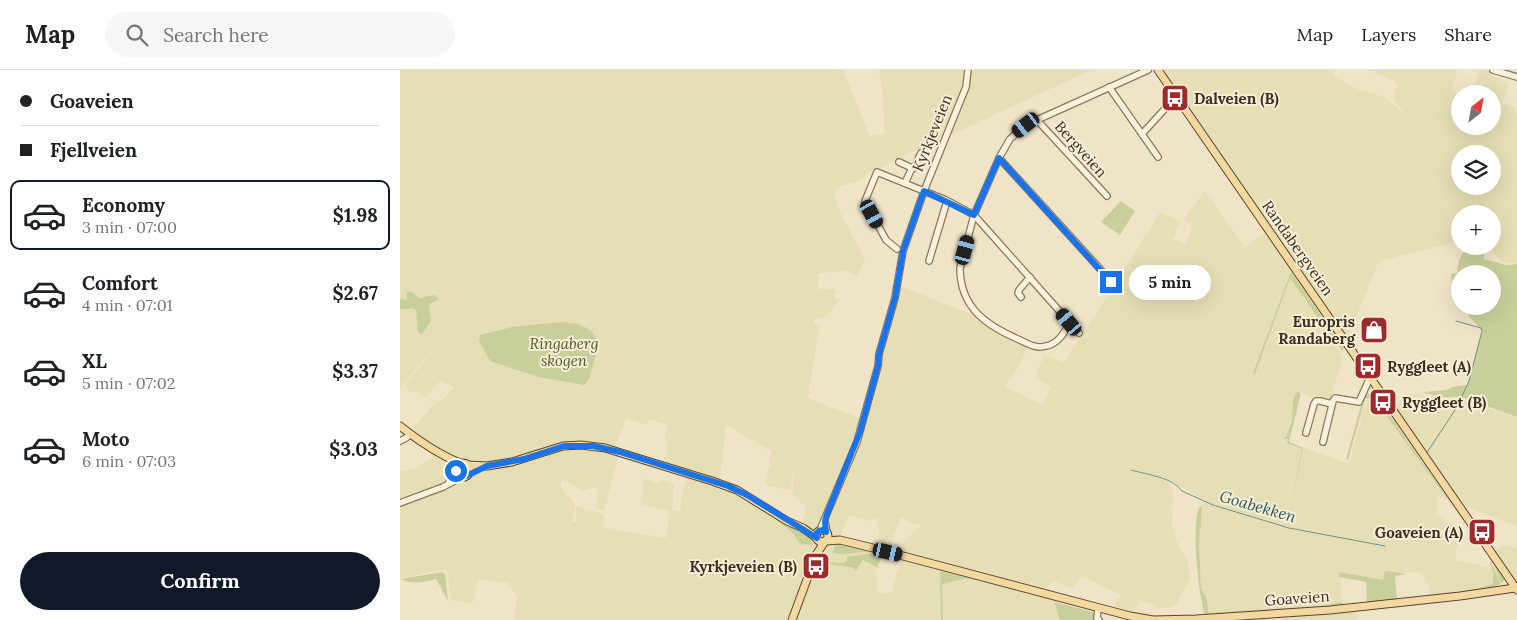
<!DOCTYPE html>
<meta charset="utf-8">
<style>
:root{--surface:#fff;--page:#f6f6f6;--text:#202124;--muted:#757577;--line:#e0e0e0;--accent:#111827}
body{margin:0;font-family:Lora,serif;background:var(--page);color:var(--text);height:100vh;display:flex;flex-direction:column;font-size:19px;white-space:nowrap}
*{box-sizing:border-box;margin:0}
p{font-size:16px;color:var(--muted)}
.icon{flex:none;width:28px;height:28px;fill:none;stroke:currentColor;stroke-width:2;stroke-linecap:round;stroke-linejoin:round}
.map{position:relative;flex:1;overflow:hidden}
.side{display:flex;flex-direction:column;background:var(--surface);width:400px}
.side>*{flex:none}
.top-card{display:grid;align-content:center;height:110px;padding:0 20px;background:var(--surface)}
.needle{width:32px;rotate:31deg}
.fabs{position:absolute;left:1051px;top:15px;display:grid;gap:10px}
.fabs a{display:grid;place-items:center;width:50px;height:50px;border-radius:50%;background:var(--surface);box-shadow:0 5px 20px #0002;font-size:25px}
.end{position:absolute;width:22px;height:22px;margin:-11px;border:6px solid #1a73e8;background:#fff;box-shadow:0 0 0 2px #fff}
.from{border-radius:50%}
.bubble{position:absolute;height:35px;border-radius:18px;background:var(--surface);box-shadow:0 5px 20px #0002;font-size:16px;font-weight:800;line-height:35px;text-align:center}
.car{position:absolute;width:15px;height:30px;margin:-15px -8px;border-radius:6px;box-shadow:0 0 4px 1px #0007;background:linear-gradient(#222 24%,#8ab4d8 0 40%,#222 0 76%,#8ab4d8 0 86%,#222 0)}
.top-card b{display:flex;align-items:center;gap:18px;height:48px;font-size:19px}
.top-card b+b{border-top:1px solid var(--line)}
.top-card i{width:12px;height:12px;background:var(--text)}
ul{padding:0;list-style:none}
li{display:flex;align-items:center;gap:15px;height:70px;margin:0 10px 8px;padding:0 10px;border:2px solid transparent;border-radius:10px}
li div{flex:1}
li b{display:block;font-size:19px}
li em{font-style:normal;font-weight:800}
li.active{border-color:var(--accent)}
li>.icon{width:45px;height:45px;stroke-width:1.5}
.cta{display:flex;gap:10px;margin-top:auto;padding:10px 20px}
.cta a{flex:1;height:58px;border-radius:30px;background:var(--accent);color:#fff;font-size:20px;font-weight:800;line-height:58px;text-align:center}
header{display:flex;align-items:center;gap:30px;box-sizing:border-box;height:70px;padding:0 25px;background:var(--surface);border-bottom:1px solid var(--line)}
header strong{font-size:24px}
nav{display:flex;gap:28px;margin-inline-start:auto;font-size:18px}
.search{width:350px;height:45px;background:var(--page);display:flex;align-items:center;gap:12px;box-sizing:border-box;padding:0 18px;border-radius:28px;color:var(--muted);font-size:19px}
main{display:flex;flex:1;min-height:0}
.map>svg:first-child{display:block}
.farmland{fill:#e6deb5;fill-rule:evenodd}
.green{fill:#c9cf9b}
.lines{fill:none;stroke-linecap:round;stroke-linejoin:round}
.stream{stroke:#6f938a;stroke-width:1}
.minor-casing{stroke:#8d765c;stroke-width:8}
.major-casing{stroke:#5b4430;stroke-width:9}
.minor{stroke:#faf1dc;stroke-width:5.5}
.major{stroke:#f3d9a0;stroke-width:7}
.route{stroke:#1a73e8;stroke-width:6}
.labels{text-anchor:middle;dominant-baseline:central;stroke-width:4;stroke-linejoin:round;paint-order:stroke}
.poi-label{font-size:15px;font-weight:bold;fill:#3d2e20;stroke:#f7eed8;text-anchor:start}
.street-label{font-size:15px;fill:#3d2e20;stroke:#f7eed8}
.park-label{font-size:15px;font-style:italic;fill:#4d5a26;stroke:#f7eed8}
.water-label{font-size:16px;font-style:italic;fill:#2f5d5a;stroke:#f7eed8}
</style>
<header>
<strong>Map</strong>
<div class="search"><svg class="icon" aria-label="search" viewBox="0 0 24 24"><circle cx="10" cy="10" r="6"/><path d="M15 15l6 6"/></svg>Search here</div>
<nav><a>Map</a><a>Layers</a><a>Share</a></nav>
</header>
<main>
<section class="side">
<div class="top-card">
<b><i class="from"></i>Goaveien</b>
<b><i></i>Fjellveien</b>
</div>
<ul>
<li class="active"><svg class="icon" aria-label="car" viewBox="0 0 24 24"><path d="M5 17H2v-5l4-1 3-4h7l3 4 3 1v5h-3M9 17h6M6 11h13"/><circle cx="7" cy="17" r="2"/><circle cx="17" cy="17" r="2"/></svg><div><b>Economy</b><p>3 min · 07:00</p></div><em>$1.98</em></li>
<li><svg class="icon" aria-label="car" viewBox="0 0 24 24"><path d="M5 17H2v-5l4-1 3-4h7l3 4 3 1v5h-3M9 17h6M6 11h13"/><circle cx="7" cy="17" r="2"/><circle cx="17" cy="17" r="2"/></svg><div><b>Comfort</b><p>4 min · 07:01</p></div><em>$2.67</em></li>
<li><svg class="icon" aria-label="car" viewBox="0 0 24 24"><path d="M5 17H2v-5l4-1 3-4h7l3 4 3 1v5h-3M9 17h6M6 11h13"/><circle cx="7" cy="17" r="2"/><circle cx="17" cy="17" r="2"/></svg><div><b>XL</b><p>5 min · 07:02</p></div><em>$3.37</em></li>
<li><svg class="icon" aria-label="car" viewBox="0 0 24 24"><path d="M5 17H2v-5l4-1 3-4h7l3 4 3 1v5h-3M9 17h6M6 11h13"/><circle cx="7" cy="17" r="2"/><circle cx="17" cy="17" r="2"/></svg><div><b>Moto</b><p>6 min · 07:03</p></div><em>$3.03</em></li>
</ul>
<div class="cta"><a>Confirm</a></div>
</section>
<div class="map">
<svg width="1117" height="550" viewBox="0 0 1117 550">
<rect width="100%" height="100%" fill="#f0e4c8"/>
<path class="farmland" d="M0 0H443L470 66 485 64 481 9 478 0H691L553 64 549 62 543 64 539 69 469 103 461 110 441 116 435 121V127L438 138 465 189 457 207 445 201 429 202 418 204V218L425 220 433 218 436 221 433 226 440 230 426 247 414 249V254L419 256 408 328 464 350 497 215 574 245 592 259 628 276 620 295 605 316 643 335 651 317 635 308 644 285 664 292 728 194 760 142 780 151 775 165 771 168 785 175 793 156 783 150 805 121 845 177 869 161 758 0H934L933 6 957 19 984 27 1002 42 1006 31 1002 39 994 31 993 26 997 15 993 10 967 0H1058L1051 22 1060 25V56H1092V24H1072L1080 0 1092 1V6L1098 8 1108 15 1102 34 1115 38 1117 48V193L1102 192 1096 186 1092 179V144H1060V171L979 191 948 267 933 272 943 288 929 332 909 327 899 322 898 337 888 372 949 394 967 328 973 327 987 339 996 338 1004 325 1018 323 1028 327 1058 328 1117 348V456L1038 426 1037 446 1044 447V452L1057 456 1054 467 1058 476 1057 478H1054L1056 479V490L1096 499 1095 481 1103 475 1117 478V522L1108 510 1086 519 1030 527 1029 513H1025V507L1020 502 996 504V512L940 505 943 540 956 539 957 550H779L807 548 801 515 798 472 799 440 805 430 768 410 773 422 772 454 777 472 788 491 790 509 778 532 770 537 758 539 748 532 740 531 732 546 712 541 720 525 682 506 672 518 653 511 643 522 657 527 659 547 658 550H114L117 526 108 513 78 509 72 534 51 530 47 499 0 508V401L16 399 33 386 30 384 33 381 9 362 35 333 42 330 54 317 40 311 26 328 16 322H10L5 315 27 288 26 287 0 319ZM1060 84H1092V116H1060ZM226 348 244 354H247L249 349 268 355 265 369 267 379 262 395 289 406 283 419 280 442 272 440 274 414 262 410 260 414 246 409 241 412 243 423 241 434 269 441 266 468 203 458 205 449 204 445 176 436V452L172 451 175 434 161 417 162 409 182 421 195 417 199 422 195 438 204 441 219 382 214 379ZM326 355 371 381 369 393 371 395H370L369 397 365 415 390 420 393 403H395L392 424 406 437 401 457 320 413ZM449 445 470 451 479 448 477 456 480 457 478 464V467L480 468 478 477 488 480 501 447 513 454H523L512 463 502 475 498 483 535 493 533 499 502 490 494 511 493 521 500 522 477 523 476 478 440 469Z"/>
<g class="green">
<polygon points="721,131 735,141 720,165 701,152"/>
<polygon points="1067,176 1073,180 1078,176 1084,176 1084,189 1106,195 1117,194 1117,347 1062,327 1040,327 1022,322 1046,320 1052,317 1067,315 1082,261 1068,245 1068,236 1092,236 1092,204 1060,204 1060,219 1058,221 1053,216 1051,204 1057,203 1059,190"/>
<polygon points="891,202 944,279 942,281 890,208 855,304 853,303"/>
<polygon points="7,222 12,222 19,228 36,225 38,230 29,234 31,251 22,264 18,262 16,240 11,238 9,239 0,239 0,229 6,230"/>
<polygon points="161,252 178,254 191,260 199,273 189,309 184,315 138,307 90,291 79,270 80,265 112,257"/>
<polygon points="969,316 1063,451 976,331 971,328 965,329 948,390 946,389 964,325 972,323"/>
<polygon points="897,322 901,323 889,372 903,378 888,454 902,379 887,373 888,369 883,369 886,367 892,351 893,330"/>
<path d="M800 436 802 437 799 474 801 518 807 530 808 541 809 543 922 536 942 532 943 535 805 546C799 527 790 453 800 436Z"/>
<polygon points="361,437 410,466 413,475 400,474 393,463"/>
<path d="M1068 454 1105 509C1098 521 1069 523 1056 525L1055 523 1078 519 1093 514V502L1090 492H1091L1100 513H1101L1093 492 1067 455Z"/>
<polygon points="443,474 476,481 442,484 433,483 435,475"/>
<polygon points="467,484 483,485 477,497 463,490 456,501 452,497 423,494 427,492 444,493 447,490 447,487"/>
<path d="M540 501 584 512C580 511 574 509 569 508 566 508 545 513 542 515L543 550H541Z"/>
<polygon points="985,501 1007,504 995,506 997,530 967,533 966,512 939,507 939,502 983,510"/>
<path d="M43 502 45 504 48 531 36 509C23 512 13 515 0 509Z"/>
<polygon points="654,532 693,542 694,550 660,550"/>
</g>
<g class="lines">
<g class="stream">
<polyline points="1026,384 1063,328 1062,326 1069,311 1082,261 1081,258 1056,251"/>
<path d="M731 400C748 405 772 407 782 421L813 435 889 458 985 476"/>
</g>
<defs>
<g id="minor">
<polyline points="1093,0 1117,7"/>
<polyline points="709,17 758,87"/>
<polyline points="637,50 707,126"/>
<polyline points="742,64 772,31"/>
<polyline points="599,88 711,211"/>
<polyline points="499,92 512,98"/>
<polyline points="505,113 512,98 514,98 521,83"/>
<polyline points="497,179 486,170 465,131 477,102 546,130 574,145 679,263"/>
<polyline points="529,191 547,131"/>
<polyline points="621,227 618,223 619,220 630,207"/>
<path d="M670 253C664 263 658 274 646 276 637 279 628 274 620 270 587 256 560 238 560 198L574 145 599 88 610 69 626 55 637 50 748 0"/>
<polyline points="906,363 914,334 916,331 920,331 932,334"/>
<polyline points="0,371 6,368 10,364"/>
<polyline points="923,372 933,331 935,328 959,332 968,312 972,310"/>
<polyline points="49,412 56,401"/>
<polyline points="0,433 43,417 62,407"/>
<polyline points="425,451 427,462"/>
<polyline points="420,460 457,372 478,296 479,284 495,228 503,181 524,121 566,17 568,0"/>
<polyline points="698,538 697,549 699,550"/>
</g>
<g id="major">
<polyline points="758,0 1117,520"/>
<path d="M0 356C19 371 38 384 60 393"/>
<circle cx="63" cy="400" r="7"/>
<polyline points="68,395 87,396 112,392 163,376 181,375 205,378 312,411 337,420 387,451 403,458 417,468"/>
<circle cx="422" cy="466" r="6"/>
<polyline points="426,471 440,470 469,477 730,546 753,550 796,549 930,540 1060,526 1115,518"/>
<polyline points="392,550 416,485 425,471"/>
</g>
</defs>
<use href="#minor" class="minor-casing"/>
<use href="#major" class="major-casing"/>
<use href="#minor" class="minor"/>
<use href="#major" class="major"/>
</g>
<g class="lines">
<polyline class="route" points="56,401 58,405 64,407 87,396 124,389 164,376 193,376 220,382 328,416 347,425 417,468 416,464 419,461 423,460 426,462 425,451 427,444 460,362 478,296 479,284 495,228 503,181 524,121 574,145 599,88 711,212"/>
</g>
<defs>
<symbol id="bus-square" viewBox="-11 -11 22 22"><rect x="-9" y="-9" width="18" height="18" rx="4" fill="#9e2a2b" stroke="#f7eed8"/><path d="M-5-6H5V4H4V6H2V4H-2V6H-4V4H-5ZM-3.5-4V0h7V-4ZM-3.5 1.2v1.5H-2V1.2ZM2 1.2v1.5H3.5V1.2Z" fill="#fff"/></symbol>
<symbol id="shop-square" viewBox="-11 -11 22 22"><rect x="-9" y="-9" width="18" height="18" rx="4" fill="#9e2a2b" stroke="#f7eed8"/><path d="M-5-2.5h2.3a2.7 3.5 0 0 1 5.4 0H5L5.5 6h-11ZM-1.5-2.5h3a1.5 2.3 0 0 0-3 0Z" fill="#fff"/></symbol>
</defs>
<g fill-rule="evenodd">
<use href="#bus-square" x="759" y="12" width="32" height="32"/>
<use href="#shop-square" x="958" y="244" width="32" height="32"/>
<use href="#bus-square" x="952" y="280" width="32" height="32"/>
<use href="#bus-square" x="967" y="316" width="32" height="32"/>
<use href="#bus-square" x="1066" y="446" width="32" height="32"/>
<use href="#bus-square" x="400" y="480" width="32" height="32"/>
</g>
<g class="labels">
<g class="poi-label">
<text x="794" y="28">Dalveien (B)</text>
<text x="955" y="251" text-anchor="end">Europris<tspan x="955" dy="17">Randaberg</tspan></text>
<text x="987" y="296">Ryggleet (A)</text>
<text x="1002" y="332">Ryggleet (B)</text>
<text x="1063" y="462" text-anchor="end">Goaveien (A)</text>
<text x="397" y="496" text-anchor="end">Kyrkjeveien (B)</text>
</g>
<g class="street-label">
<text transform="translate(532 63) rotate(-68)">Kyrkjeveien</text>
<text transform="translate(681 79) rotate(48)">Bergveien</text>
<text transform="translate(898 178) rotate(55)">Randabergveien</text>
<text transform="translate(897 528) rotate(-4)">Goaveien</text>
</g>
<g class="park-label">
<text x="164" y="273">Ringaberg<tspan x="164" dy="17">skogen</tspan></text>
</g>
<g class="water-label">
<text transform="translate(858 436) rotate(16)">Goabekken</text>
</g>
</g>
</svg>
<div class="fabs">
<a><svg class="needle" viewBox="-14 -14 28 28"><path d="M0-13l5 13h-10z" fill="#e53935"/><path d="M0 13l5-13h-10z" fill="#757577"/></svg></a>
<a><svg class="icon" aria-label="layers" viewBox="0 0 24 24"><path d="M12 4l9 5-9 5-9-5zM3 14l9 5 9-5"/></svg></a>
<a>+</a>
<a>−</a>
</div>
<i class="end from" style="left:56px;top:401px"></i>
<i class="end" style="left:711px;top:212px"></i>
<div class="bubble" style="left:729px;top:195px;width:82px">5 min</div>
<i class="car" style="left:626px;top:55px;rotate:232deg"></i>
<i class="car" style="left:472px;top:144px;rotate:151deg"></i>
<i class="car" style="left:565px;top:180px;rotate:15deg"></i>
<i class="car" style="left:669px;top:252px;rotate:320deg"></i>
<i class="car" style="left:488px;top:482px;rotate:103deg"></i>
</div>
</main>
